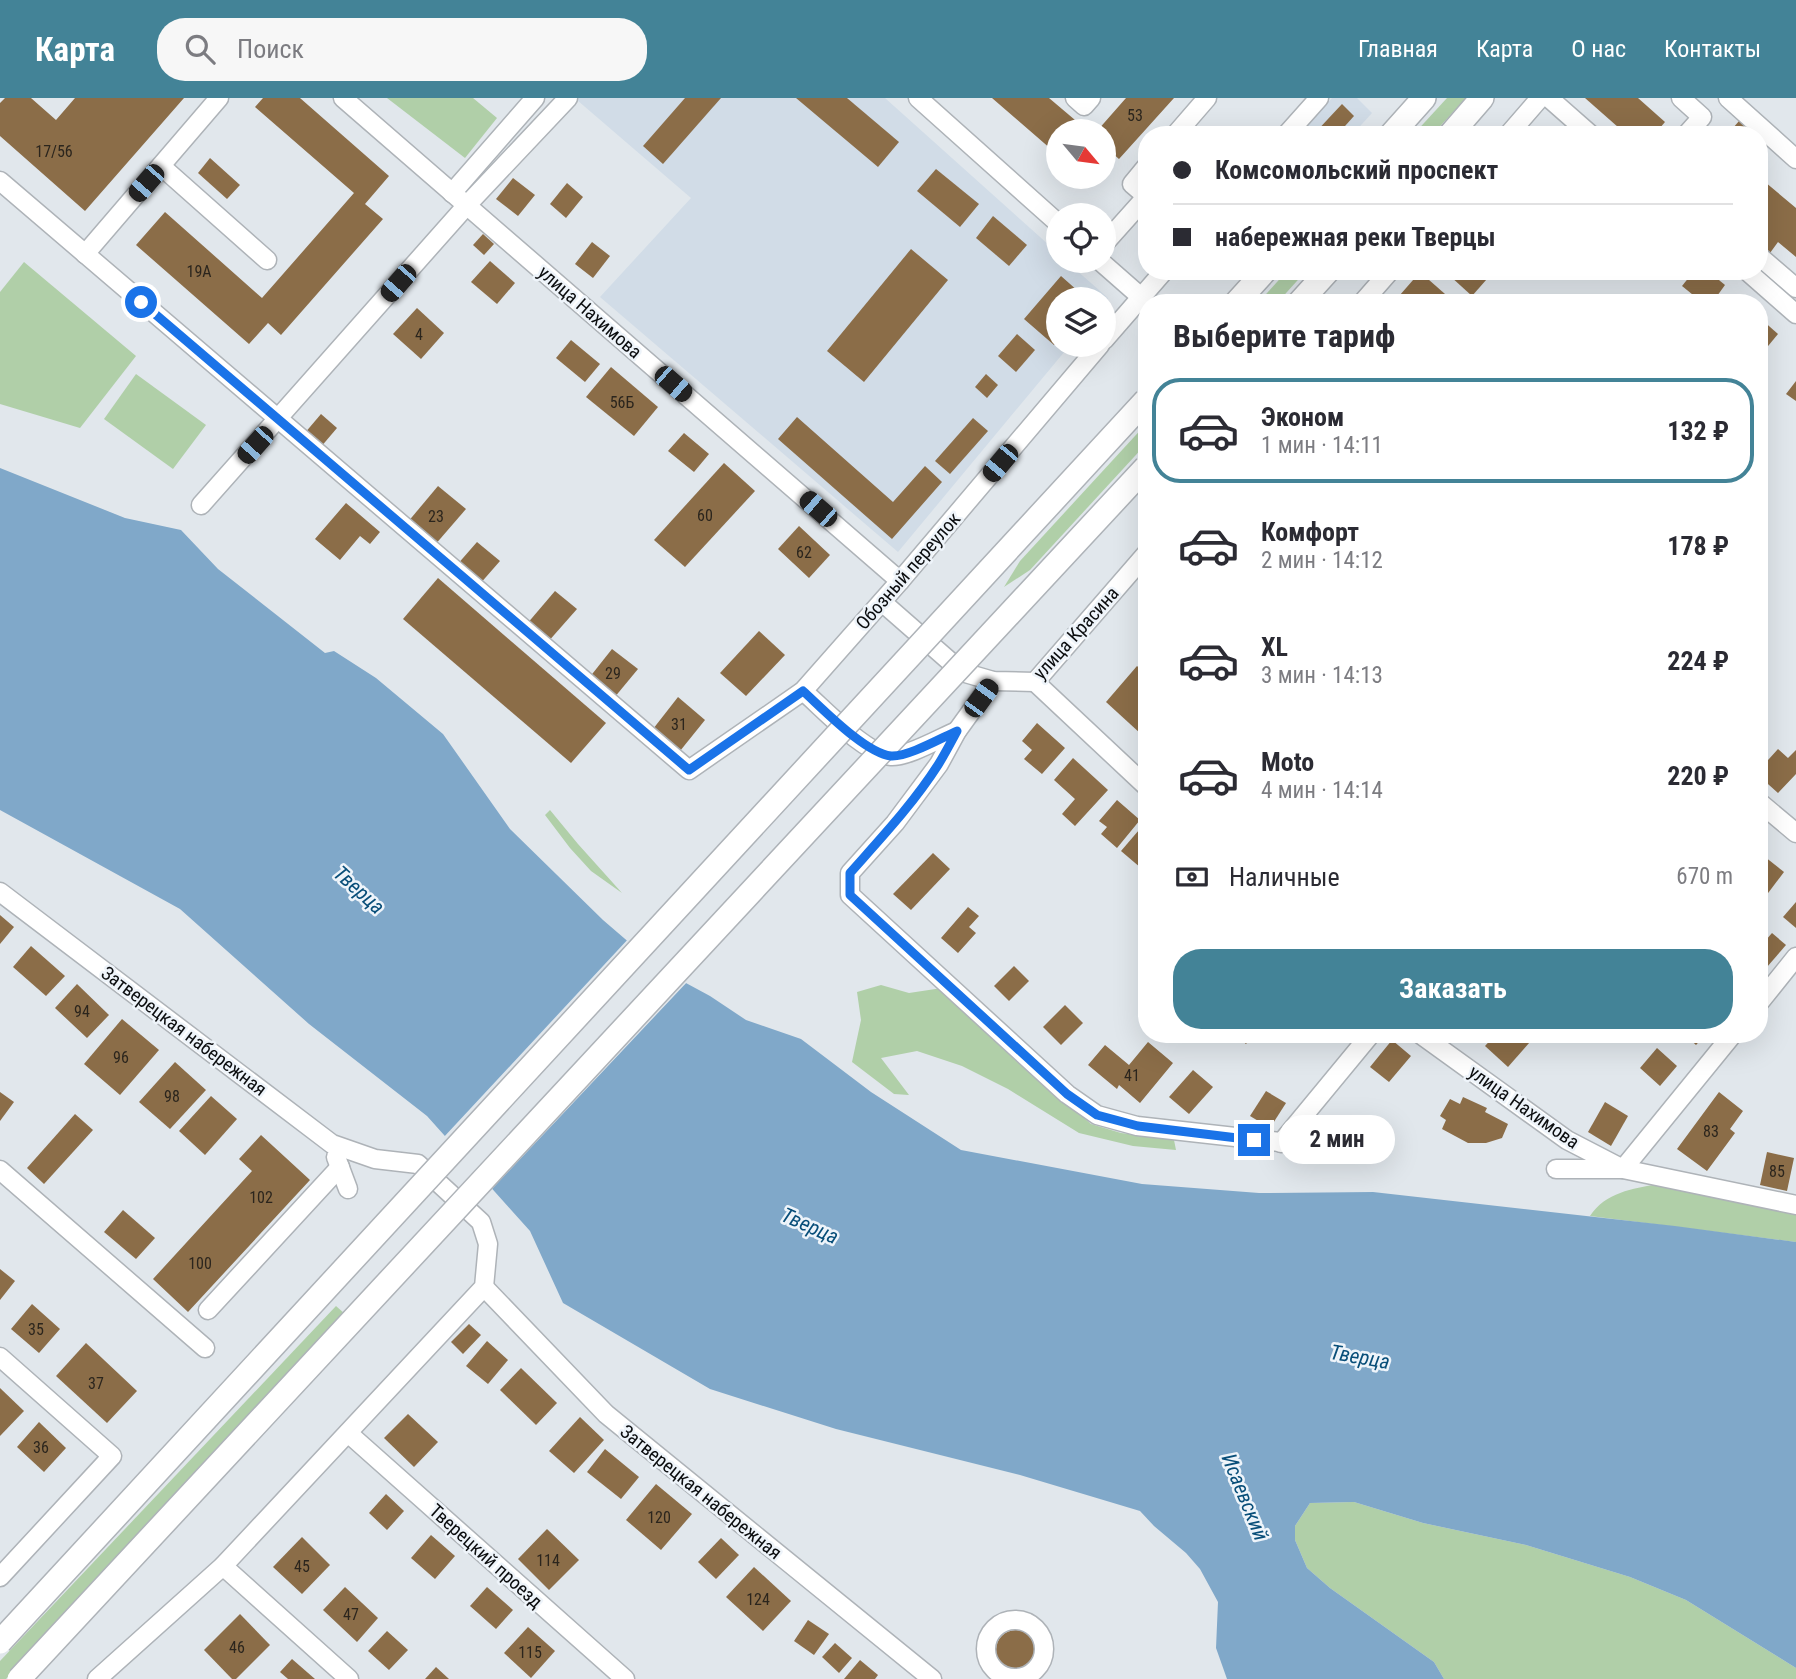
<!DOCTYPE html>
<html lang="ru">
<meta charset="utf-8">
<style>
:root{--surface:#fff;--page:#f7f7f7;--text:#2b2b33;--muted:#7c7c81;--line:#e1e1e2;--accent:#438397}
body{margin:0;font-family:"Roboto Condensed",sans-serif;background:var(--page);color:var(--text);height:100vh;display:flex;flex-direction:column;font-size:26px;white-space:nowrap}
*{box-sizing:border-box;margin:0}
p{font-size:23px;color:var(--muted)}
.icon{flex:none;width:38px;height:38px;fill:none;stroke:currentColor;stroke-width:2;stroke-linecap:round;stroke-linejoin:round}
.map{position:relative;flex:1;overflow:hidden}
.sheet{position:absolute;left:1138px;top:196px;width:630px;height:749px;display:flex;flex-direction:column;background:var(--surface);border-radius:28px;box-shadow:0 7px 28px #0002}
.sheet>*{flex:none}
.guide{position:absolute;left:1138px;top:28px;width:630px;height:154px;border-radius:28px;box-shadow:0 7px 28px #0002;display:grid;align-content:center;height:154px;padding:0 35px;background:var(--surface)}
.needle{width:46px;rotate:119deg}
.fabs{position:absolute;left:1046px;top:21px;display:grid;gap:14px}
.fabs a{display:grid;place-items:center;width:70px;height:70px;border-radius:50%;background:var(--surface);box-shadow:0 7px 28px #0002;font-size:35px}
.end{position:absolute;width:32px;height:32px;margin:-16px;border:9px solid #1a73e8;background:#fff;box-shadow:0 0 0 4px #fff}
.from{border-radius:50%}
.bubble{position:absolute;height:49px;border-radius:24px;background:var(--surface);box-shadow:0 7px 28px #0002;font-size:23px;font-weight:700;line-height:49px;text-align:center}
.car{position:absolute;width:21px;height:42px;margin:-21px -10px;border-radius:9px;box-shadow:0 0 5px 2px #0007;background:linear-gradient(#222 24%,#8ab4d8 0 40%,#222 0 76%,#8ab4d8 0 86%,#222 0)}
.guide b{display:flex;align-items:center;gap:24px;height:66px;font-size:26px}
.guide b+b{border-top:2px solid var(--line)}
.guide i{width:18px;height:18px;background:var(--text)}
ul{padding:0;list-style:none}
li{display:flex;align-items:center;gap:21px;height:105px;margin:0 14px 10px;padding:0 21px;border:4px solid transparent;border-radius:28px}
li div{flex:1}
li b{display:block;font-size:26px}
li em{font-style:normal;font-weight:700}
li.on{border-color:var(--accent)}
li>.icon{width:63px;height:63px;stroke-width:1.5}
h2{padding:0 35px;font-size:32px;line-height:84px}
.pay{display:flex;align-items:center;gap:18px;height:77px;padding:0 35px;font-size:26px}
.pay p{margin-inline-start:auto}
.action{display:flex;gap:14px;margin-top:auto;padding:14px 35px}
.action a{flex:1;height:80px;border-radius:28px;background:var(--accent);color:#fff;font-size:28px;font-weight:700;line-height:80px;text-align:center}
header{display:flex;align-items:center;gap:42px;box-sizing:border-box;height:98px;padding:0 35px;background:var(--accent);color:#fff}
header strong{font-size:33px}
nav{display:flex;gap:38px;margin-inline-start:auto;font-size:24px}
.search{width:490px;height:63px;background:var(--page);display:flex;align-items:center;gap:18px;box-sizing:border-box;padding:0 24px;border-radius:28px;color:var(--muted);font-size:26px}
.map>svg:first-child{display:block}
.built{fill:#d1dce7}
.green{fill:#b0cfa8}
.water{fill:#80a8c9}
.pier{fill:#e1e7ec}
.building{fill:#8b6d48}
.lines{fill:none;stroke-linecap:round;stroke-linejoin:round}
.minor-casing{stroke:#aeb3b8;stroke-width:21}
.major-casing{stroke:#aeb3b8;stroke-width:26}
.minor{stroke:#fff;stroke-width:18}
.major{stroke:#fff;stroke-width:23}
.major-bridge-casing{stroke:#aeb3b8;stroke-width:26;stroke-linecap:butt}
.major-bridge{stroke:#fff;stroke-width:23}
.route{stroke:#1a73e8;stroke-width:9}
.labels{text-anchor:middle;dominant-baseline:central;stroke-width:5;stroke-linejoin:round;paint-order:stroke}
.number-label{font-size:16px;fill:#2b251d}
.street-label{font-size:19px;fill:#0b0d0f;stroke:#eef4fa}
.water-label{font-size:21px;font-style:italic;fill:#084e79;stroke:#eef4fa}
</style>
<header>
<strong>Карта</strong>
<div class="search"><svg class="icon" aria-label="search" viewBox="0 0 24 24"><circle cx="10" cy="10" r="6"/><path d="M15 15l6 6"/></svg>Поиск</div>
<nav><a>Главная</a><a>Карта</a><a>О нас</a><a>Контакты</a></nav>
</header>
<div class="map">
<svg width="1796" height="1581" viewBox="0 0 1796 1581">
<rect width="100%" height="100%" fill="#e1e7ec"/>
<g class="built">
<polygon points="579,0 885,0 1059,156 1059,163 1066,163 1108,200 1104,205 1104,201 1059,201 1059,247 1070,247 898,454 600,199 691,100 577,2"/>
<polygon points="1332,0 1357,0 1372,15 1352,37 1298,37"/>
</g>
<g class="green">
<polygon points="387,0 473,0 497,20 465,60"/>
<polygon points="1447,0 1466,0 1432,37 1413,37"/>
<polygon points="24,164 136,258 80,330 0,306 0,194"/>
<polygon points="1287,173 1306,173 1277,205 1258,205"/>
<polygon points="136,276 206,327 173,371 104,321"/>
<polygon points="1146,326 1146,346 1030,472 1004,489 1020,463"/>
<polygon points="550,712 578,746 622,795 591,773 570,750 545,717"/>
<polygon points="881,887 909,895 942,890 980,921 1019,964 1091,1026 1121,1035 1174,1042 1176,1052 1133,1048 1079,1035 1008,991 962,968 917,953 881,960 909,997 894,996 852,964 861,922 857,894"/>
<path d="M1658 1086 1796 1114V1144L1590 1118C1606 1094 1632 1091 1658 1086Z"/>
<polygon points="336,1208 345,1216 6,1581 0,1581 0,1563"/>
<polygon points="1354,1404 1423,1425 1526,1447 1630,1479 1686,1502 1796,1570 1796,1581 1444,1581 1434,1564 1330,1490 1307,1470 1295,1442 1295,1428 1310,1405"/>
</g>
<polygon class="water" points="0,370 125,420 181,432 218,471 325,555 334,553 376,580 443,636 510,731 603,822 660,871 710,898 746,922 801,941 871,994 961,1052 1142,1086 1259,1095 1373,1094 1675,1128 1796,1144 1796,1570 1686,1502 1630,1479 1526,1447 1423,1425 1354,1404 1310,1405 1295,1428 1295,1442 1307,1470 1330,1490 1434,1564 1444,1581 1227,1581 1216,1550 1218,1504 1200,1471 1186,1455 1154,1428 1140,1413 1020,1377 836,1331 710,1291 563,1205 530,1133 427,1018 309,926 180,811 0,712"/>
<polygon class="pier" points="630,839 662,868 689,882 490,1093 443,1040"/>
<g class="building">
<polygon points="5,0 31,0 56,22 75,0 184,0 85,113 0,38 0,5"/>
<polygon points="263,0 300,0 389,78 365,106 383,121 281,237 268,225 249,246 136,147 165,114 262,200 354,95 255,9"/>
<polygon points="685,0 721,0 663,66 643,48"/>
<polygon points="796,0 847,0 899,44 878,69"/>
<polygon points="992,0 1049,0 1088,33 1059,33 1059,58"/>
<polygon points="1126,0 1174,0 1119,61 1104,48 1104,33 1097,33"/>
<polygon points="1585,0 1638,0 1665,24 1654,37 1627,37"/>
<polygon points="1342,6 1354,18 1337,37 1313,37"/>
<polygon points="1739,23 1755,37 1727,37"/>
<polygon points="1759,40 1768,48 1759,59"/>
<polygon points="210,60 240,87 227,101 198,75"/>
<polygon points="936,71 979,106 960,129 917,93"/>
<polygon points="1759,79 1796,110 1796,159 1778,144 1770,155 1759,146"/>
<polygon points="513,80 535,97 518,118 496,101"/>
<polygon points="567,85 583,99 566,120 550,106"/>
<polygon points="993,118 1027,147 1009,168 976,140"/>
<polygon points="483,136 494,146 484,157 473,147"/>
<polygon points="592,144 610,158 593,180 575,166"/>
<polygon points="911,151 948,182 864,284 827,253"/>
<polygon points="490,163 515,185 497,206 471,184"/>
<polygon points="1454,173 1494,173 1472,198 1450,178"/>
<polygon points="1694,173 1708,173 1725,187 1712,205 1703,205 1682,188"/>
<polygon points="1420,174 1445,196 1436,205 1393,205"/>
<polygon points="1061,178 1087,201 1059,201 1059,242 1054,247 1024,221"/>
<polygon points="417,210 444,235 421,261 393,236"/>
<polygon points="1761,221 1778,236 1759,259 1759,224"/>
<polygon points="1017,236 1035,252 1016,274 998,258"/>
<polygon points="571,242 600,266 585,284 556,260"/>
<polygon points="611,269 658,309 634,338 586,299"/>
<polygon points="986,276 998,287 987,300 975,289"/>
<polygon points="1796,283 1796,303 1786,296"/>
<polygon points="321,316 337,330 320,350 304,336"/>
<polygon points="797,319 893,404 925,368 942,384 892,441 778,341"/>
<polygon points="973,320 988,333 950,376 935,363"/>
<polygon points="684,335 709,356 694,374 668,353"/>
<polygon points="724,365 755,393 685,469 654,442"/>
<polygon points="438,388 466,411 434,448 407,425"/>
<polygon points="346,405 380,434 370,446 360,438 340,462 315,441"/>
<polygon points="799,428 830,457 809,480 778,451"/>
<polygon points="477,444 500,463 479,487 456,468"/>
<polygon points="438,480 606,625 571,665 403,521"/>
<polygon points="555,493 577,511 547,545 526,527"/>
<polygon points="759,533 785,557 746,598 720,575"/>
<polygon points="612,551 638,571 614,600 589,580"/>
<polygon points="1137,568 1146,576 1146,630 1141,636 1106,604"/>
<polygon points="678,599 705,622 680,653 653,631"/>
<polygon points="1037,625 1065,650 1042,676 1024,661 1032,652 1022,643"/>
<polygon points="1778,651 1788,660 1796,652 1796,676 1778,695 1759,678 1759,672"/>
<polygon points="1073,660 1108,692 1075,728 1062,716 1075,701 1054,682"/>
<polygon points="1117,702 1140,722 1117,750 1101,736 1107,729 1099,723"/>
<polygon points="1145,725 1146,727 1146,763 1141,770 1121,753"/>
<polygon points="933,755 950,771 911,812 893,796"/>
<polygon points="1760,755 1784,774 1759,807 1759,757"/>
<polygon points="1796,804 1796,830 1783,819"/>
<polygon points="968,809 979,818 969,829 976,835 958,855 941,840"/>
<polygon points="0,817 14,829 0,846"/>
<polygon points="1772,835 1786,847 1767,869 1759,861 1759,850"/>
<polygon points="31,848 65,878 46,898 13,869"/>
<polygon points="1014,868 1029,883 1009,903 994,888"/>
<polygon points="77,886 109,917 87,940 55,910"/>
<polygon points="1065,907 1083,925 1061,947 1043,929"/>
<polygon points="122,921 159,952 120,997 84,966"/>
<polygon points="1234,936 1254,936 1246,946"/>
<polygon points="1496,936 1537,936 1508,969 1485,948"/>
<polygon points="1684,936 1706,936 1696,947"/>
<polygon points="1392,942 1411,958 1389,984 1370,969"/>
<polygon points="1148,944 1173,965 1140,1005 1119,987 1117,991 1088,967 1105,947 1129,967"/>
<polygon points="1657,950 1677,968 1660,988 1640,970"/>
<polygon points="175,964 206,992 170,1031 139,1004"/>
<polygon points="1193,972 1213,989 1189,1016 1169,999"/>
<polygon points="1266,993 1286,1005 1270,1030 1250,1018"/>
<polygon points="0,994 14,1004 0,1023"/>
<polygon points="1719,994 1743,1013 1730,1031 1735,1035 1707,1073 1677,1051"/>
<polygon points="211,998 237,1021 205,1057 179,1033"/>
<polygon points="1463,999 1487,1010 1485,1014 1508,1026 1502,1040 1486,1045 1468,1045 1442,1031 1446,1022 1440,1018 1450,1001 1460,1006"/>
<polygon points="1605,1004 1628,1018 1611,1048 1588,1034"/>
<polygon points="75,1016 93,1032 44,1086 27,1070"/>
<polygon points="261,1037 310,1082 188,1214 153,1181 252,1073 239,1061"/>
<polygon points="1767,1054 1794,1060 1787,1093 1760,1087"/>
<polygon points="123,1112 155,1140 136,1161 104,1134"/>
<polygon points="0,1171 15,1183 0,1202"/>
<polygon points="32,1206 60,1231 39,1255 11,1231"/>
<polygon points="469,1226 481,1237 463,1256 451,1244"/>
<polygon points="487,1243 508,1262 488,1286 466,1268"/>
<polygon points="86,1245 137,1293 107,1325 56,1278"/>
<polygon points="521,1270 557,1305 536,1327 500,1292"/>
<polygon points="0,1290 24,1313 0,1338"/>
<polygon points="408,1316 438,1344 414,1369 384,1340"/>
<polygon points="580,1319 604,1342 574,1375 549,1353"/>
<polygon points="39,1324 66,1350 44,1374 17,1349"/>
<polygon points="605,1351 639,1379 621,1401 587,1374"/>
<polygon points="656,1386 692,1416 661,1452 626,1422"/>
<polygon points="386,1396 404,1413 387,1432 369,1415"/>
<polygon points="547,1431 579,1462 549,1492 518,1461"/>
<polygon points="431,1437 455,1458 435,1481 411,1460"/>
<polygon points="302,1439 330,1467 302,1496 273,1469"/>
<polygon points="721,1440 739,1457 716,1481 698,1464"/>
<polygon points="754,1469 791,1503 763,1533 726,1499"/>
<polygon points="345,1489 378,1520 357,1544 323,1512"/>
<polygon points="487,1489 513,1512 496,1531 470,1508"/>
<polygon points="240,1516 270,1547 236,1581 232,1581 204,1552"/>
<polygon points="808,1522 829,1536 814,1557 794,1543"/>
<polygon points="528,1529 555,1553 531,1580 504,1555"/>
<circle cx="1016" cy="1552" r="20"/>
<polygon points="387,1533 408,1552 389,1572 368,1553"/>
<polygon points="835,1545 852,1560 839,1575 822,1559"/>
<polygon points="292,1561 315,1581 288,1581 280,1574"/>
<polygon points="860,1562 878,1577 875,1581 844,1581"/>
<polygon points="436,1569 449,1581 425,1581"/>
</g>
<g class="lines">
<defs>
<g id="minor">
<polyline points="343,0 900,483"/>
<polyline points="918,0 1059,126"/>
<polyline points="1075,0 1084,8 1091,0"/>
<polyline points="1549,0 1591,37"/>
<polyline points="1681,0 1702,19 1686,37"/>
<polyline points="1728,0 1796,61"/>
<polyline points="1175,37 1207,0"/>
<polyline points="1286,37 1319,0"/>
<polyline points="1508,37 1540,0"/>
<polyline points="161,68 267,162"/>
<polyline points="1146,69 1132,86 1146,98"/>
<polyline points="0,83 689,672 803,593 900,483 1100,247"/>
<polyline points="452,95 535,0"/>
<polyline points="1104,146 1146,99"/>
<polyline points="85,156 219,0"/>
<polyline points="1759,158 1796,190"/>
<polyline points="1100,163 1141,199"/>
<polyline points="1747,173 1796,216"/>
<polyline points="1362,205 1390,173"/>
<polyline points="1104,242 1164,173"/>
<polyline points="201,407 467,107 568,0"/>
<polyline points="882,504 962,574 993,583 1035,584"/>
<polyline points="993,583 957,633 939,666 895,725 850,775 850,797 1067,996 1097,1017 1137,1028 1307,1047"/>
<polyline points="1035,584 1146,456"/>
<polyline points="1035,584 1146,688"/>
<path d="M803 593C823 610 865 656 891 658 908 659 940 640 957 633"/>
<polyline points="1759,704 1796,735"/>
<polyline points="0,794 332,1046 375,1061 418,1066 481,1124 488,1146 484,1189 223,1468 97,1581"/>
<polyline points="1759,905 1796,859"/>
<polyline points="1420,936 1567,1042 1623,1071 1796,1107"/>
<polyline points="1281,1045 1371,936"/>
<polyline points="336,1059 348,1091"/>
<polyline points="1556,1071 1620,1071"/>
<polyline points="1623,1071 1733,936"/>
<polyline points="0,1072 205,1250"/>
<polyline points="484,1189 606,1316 932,1581"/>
<polyline points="208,1212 340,1069"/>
<polyline points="0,1259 112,1358 0,1479"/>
<polyline points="348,1335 625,1581"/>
<polyline points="223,1468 349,1581"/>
<circle cx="1015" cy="1551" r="29"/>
</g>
<g id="major">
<polyline points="1391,37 1424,0"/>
<polyline points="1450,37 1482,0"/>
<polyline points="1236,205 1265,173"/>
<polyline points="1299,205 1328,173"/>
</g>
</defs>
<use href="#minor" class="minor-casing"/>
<use href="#major" class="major-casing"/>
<use href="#minor" class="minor"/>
<use href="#major" class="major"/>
<defs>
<g id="major-bridge">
<polyline points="0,1544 1146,302"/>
<polyline points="19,1581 1146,369"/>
</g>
</defs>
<use href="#major-bridge" class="major-bridge-casing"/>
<use href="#major-bridge" class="major-bridge"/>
</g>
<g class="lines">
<path class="route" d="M141 204 689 672 803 593C823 611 865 655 891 658 908 659 941 640 957 633 951 644 945 656 938 667 913 706 881 740 850 775V797L1067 996 1097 1017 1138 1028 1254 1042"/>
</g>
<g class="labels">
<g class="number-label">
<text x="1135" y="17">53</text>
<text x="54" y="53">17/56</text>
<text x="199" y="173">19А</text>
<text x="419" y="236">4</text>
<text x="622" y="304">56Б</text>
<text x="705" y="417">60</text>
<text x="436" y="418">23</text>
<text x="804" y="454">62</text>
<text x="613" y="575">29</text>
<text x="679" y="626">31</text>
<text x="82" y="913">94</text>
<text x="121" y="959">96</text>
<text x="1132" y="977">41</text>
<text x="172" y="998">98</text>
<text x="1711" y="1033">83</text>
<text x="1777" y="1073">85</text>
<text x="261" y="1099">102</text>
<text x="200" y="1165">100</text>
<text x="36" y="1231">35</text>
<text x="96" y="1285">37</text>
<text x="41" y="1349">36</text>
<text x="659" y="1419">120</text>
<text x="548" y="1462">114</text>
<text x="302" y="1468">45</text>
<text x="758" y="1501">124</text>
<text x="351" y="1516">47</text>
<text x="237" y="1549">46</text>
<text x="530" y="1554">115</text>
</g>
<g class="street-label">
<text transform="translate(590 214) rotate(41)">улица Нахимова</text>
<text transform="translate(908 473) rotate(-49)">Обозный переулок</text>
<text transform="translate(1076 535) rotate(-48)">улица Красина</text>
<text transform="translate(184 933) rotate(37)">Затверецкая набережная</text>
<text transform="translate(1524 1009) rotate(35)">улица Нахимова</text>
<text transform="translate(701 1394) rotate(39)">Затверецкая набережная</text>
<text transform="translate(486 1458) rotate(42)">Тверецкий проезд</text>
</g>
<g class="water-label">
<text transform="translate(359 792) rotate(42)">Тверца</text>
<text transform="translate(810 1128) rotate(24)">Тверца</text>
<text transform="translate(1360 1259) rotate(10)">Тверца</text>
<text transform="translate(1245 1399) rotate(68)">Исаевский</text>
</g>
</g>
</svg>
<div class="fabs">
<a><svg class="needle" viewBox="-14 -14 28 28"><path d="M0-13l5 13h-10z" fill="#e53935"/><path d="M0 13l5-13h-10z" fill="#7c7c81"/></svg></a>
<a><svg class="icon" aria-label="locate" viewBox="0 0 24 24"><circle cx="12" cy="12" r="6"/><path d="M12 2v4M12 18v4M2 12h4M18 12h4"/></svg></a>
<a><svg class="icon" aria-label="layers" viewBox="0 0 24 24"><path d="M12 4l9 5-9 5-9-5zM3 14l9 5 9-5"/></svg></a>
</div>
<i class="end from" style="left:141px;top:204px"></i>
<i class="end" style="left:1254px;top:1042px"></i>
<div class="bubble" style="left:1279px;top:1017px;width:116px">2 мин</div>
<i class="car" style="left:146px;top:85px;rotate:221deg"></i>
<i class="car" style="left:398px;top:185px;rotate:221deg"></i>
<i class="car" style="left:673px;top:286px;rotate:131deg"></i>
<i class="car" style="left:255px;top:347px;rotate:222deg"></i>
<i class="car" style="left:1000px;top:365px;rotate:220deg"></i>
<i class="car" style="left:818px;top:411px;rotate:311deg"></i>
<i class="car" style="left:981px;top:600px;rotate:36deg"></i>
<div class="guide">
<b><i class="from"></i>Комсомольский проспект</b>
<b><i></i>набережная реки Тверцы</b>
</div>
<section class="sheet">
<h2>Выберите тариф</h2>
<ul>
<li class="on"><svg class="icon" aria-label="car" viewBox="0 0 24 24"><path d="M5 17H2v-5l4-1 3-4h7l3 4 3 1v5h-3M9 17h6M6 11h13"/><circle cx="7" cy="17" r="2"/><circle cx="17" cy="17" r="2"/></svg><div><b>Эконом</b><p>1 мин · 14:11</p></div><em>132 ₽</em></li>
<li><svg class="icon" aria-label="car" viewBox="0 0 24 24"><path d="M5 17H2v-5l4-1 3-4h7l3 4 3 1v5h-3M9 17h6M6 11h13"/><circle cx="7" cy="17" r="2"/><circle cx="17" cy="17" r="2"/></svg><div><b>Комфорт</b><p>2 мин · 14:12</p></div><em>178 ₽</em></li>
<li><svg class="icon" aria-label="car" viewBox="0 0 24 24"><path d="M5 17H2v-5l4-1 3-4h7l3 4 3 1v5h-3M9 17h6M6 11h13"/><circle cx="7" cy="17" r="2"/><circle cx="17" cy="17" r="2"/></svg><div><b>XL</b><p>3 мин · 14:13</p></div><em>224 ₽</em></li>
<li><svg class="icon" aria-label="car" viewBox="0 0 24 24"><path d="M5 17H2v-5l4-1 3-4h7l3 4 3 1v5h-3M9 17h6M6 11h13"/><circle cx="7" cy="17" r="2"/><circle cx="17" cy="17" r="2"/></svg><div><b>Moto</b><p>4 мин · 14:14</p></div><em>220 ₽</em></li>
</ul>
<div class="pay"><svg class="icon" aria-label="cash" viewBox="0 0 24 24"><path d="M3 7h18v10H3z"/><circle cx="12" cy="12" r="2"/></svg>Наличные<p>670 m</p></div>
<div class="action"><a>Заказать</a></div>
</section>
</div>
